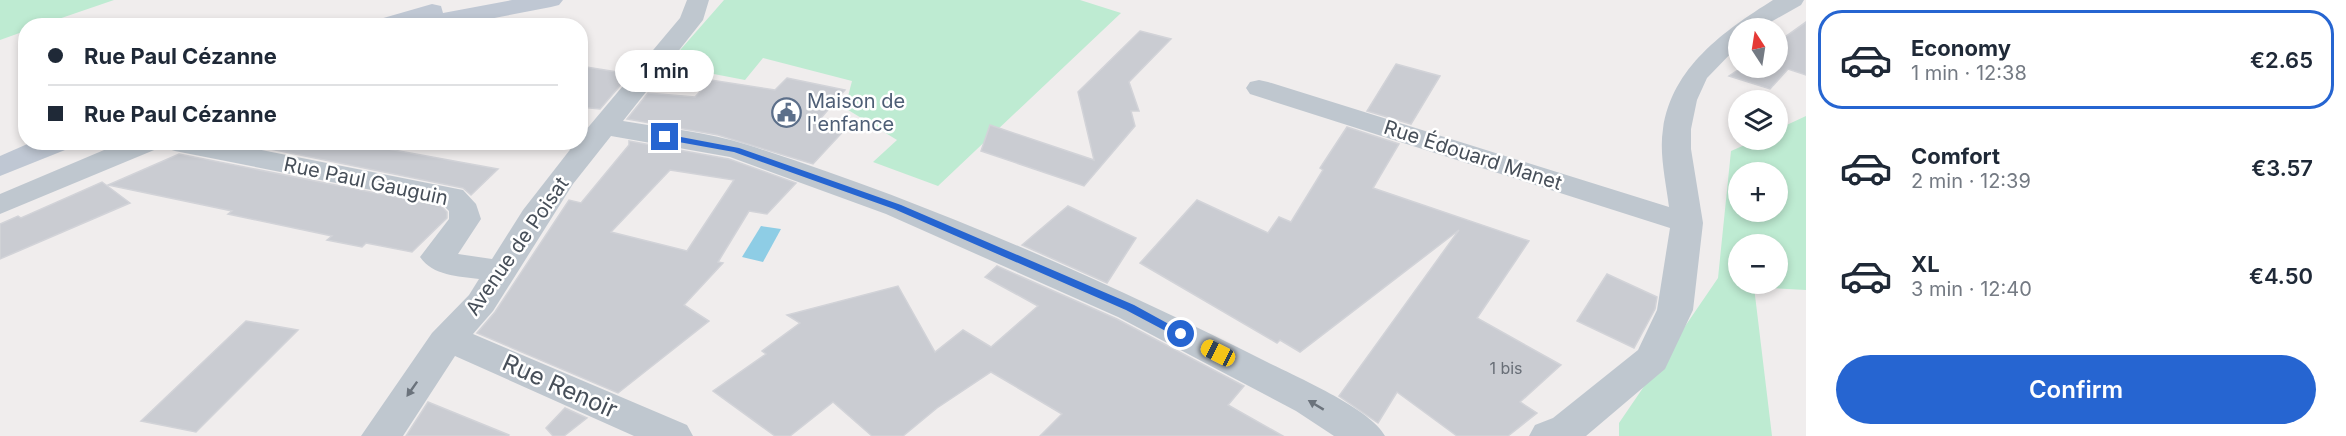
<!DOCTYPE html>
<meta charset="utf-8">
<style>
:root{--surface:#fff;--page:#f2f2f3;--text:#1f2937;--muted:#747a83;--line:#e0e1e3;--accent:#2665d1}
body{margin:0;font-family:Inter,sans-serif;background:var(--page);color:var(--text);height:100vh;display:flex;flex-direction:column;font-size:22px;white-space:nowrap}
*{box-sizing:border-box;margin:0}
p{font-size:20px;color:var(--muted)}
.icon{flex:none;width:33px;height:33px;fill:none;stroke:currentColor;stroke-width:2;stroke-linecap:round;stroke-linejoin:round}
.map{position:relative;flex:1;overflow:hidden}
.panel{display:flex;flex-direction:column;background:var(--surface);width:540px}
.panel>*{flex:none}
.top-card{position:absolute;left:18px;top:18px;width:570px;height:132px;border-radius:24px;box-shadow:0 3px 9px #0003;display:grid;align-content:center;height:132px;padding:0 30px;background:var(--surface)}
.needle{width:39px;rotate:348deg}
.tools{position:absolute;left:1728px;top:18px;display:grid;gap:12px}
.tools a{display:grid;place-items:center;width:60px;height:60px;border-radius:50%;background:var(--surface);box-shadow:0 3px 9px #0003;font-size:30px}
.end{position:absolute;width:27px;height:27px;margin:-14px;border:8px solid #2665d1;background:#fff;box-shadow:0 0 0 3px #fff}
.from{border-radius:50%}
.bubble{position:absolute;height:42px;border-radius:21px;background:var(--surface);box-shadow:0 3px 9px #0003;font-size:20px;font-weight:600;line-height:42px;text-align:center}
.car{position:absolute;width:18px;height:36px;margin:-18px -9px;border-radius:8px;box-shadow:0 0 4px 2px #0007;background:linear-gradient(#f5c518 24%,#345 0 40%,#f5c518 0 76%,#345 0 86%,#f5c518 0)}
.top-card b{display:flex;align-items:center;gap:21px;height:57px;font-size:22px}
.top-card b+b{border-top:2px solid var(--line)}
.top-card i{width:15px;height:15px;background:var(--text)}
ul{padding:10px 0 0;list-style:none}
li{display:flex;align-items:center;gap:18px;height:99px;margin:0 12px 9px;padding:0 18px;border:3px solid transparent;border-radius:24px}
li div{flex:1}
li b{display:block;font-size:22px}
li em{font-style:normal;font-weight:600}
li.selected{border-color:var(--accent)}
li>.icon{width:54px;height:54px;stroke-width:1.5}
.button{display:flex;gap:12px;margin-top:auto;padding:12px 30px}
.button a{flex:1;height:69px;border-radius:36px;background:var(--accent);color:#fff;font-size:24px;font-weight:600;line-height:69px;text-align:center}
main{display:flex;flex:1;min-height:0}
.map>svg:first-child{display:block}
.green{fill:#beebd2;fill-rule:evenodd}
.water{fill:#8ecde5}
.building{fill:#caccd2;stroke:#d2d3d8;stroke-width:1.5;fill-rule:evenodd}
.lines{fill:none;stroke-linecap:round;stroke-linejoin:round}
.street{fill:#bfc7cf;fill-rule:evenodd}
.secondary{fill:#bfc7d3;fill-rule:evenodd}
.oneway{fill:#6b737c}
.route{fill:#2665d1}
.labels{text-anchor:middle;dominant-baseline:central;stroke-width:5;stroke-linejoin:round;paint-order:stroke}
.number-label{font-size:16px;fill:#686e77}
.service-label{font-size:20px;fill:#4e5e75;stroke:#fff;text-anchor:start}
.street-label{font-size:20px;fill:#474f59;stroke:#fff}
.near-street-label{font-size:24px;fill:#474f59;stroke:#fff}
</style>
<main>
<div class="map">
<svg width="1806" height="436" viewBox="0 0 1806 436">
<rect width="100%" height="100%" fill="#f0eded"/>
<g class="green">
<polygon points="0,0 114,0 41,25 26,26 25,31 0,40"/>
<polygon points="724,0 1080,0 1121,13 938,186 873,162 897,140 845,108 852,81 763,58 745,80 667,65"/>
<path d="M1806 116V290L1754 287 1772 436H1619V423L1718 278 1731 151 1756 140H1778V129ZM1738 172H1778V212H1738ZM1738 244H1778V284H1738Z"/>
</g>
<polygon class="water" points="761,226 781,229 763,262 742,257"/>
<g class="building">
<polygon points="1806,22 1806,75 1788,69 1770,89 1729,76 1741,68 1778,68 1778,42"/>
<polygon points="1140,31 1171,39 1129,82 1139,111 1131,111 1135,126 1084,186 981,151 990,125 1094,160 1078,92"/>
<polygon points="1396,64 1440,76 1411,124 1367,111"/>
<polygon points="580,66 630,74 600,109 580,107"/>
<polygon points="787,78 845,90 821,118 850,124 813,164 718,135 627,119 648,93 695,97 711,80 775,90"/>
<polygon points="1347,127 1399,144 1373,188 1529,241 1477,318 1561,365 1520,402 1537,413 1508,436 1457,436 1397,392 1378,423 1339,396 1459,230 1300,352 1280,340 1277,343 1140,263 1197,200 1268,233 1279,217 1291,222 1323,170 1320,168"/>
<path d="M629 141 729 159 796 183 767 214 749 211 718 262 723 263 684 305 709 321 618 393 477 333 495 312 569 200 581 203 629 145ZM670 170 734 180 687 251 611 232Z"/>
<polygon points="235,142 350,142 498,169 471,195 463,188"/>
<polygon points="179,154 441,206 447,212 447,218 412,252 366,243 362,247 327,240 332,236 228,214 232,211 108,185"/>
<polygon points="102,182 130,203 0,259 0,224 18,216 21,218"/>
<polygon points="1068,206 1136,238 1107,283 1022,245"/>
<polygon points="997,266 1117,319 1244,386 1228,405 1283,436 1040,436 1062,414 991,372 937,408 903,436 872,436 833,402 790,436 775,436 713,391 766,354 762,351 800,323 787,315 898,286 935,352 963,330 991,347 1038,306 985,277"/>
<polygon points="1607,274 1657,297 1655,309 1634,348 1577,321"/>
<polygon points="246,321 298,330 196,432 141,421"/>
<polygon points="428,402 509,435 508,436 406,436"/>
<polygon points="565,408 587,418 564,436 553,436 546,428"/>
</g>
<g class="lines">
<g class="street">
<path d="M687 0H709L703 20 623 121C664 128 708 132 748 145 927 202 1100 278 1267 362 1297 377 1371 409 1385 436H1334L1296 411 1118 317 886 214 730 157 611 136 573 184 493 311 473 334 687 425 693 436H634L455 356 403 436H361L432 333 469 295 479 279C458 276 433 276 420 257L449 219V211L442 204 175 151 165 148 162 144 159 148 0 214V194L123 142H221L463 190 476 204 481 219 458 254 492 259 523 210 576 142H580V137L680 18Z"/>
<path d="M1773 0H1804L1801 5 1760 28H1738V46L1707 78 1697 100 1691 129V149L1703 223 1693 310 1665 369 1586 436H1529L1535 425 1553 418 1638 350 1657 310 1670 228 1250 94 1246 88 1250 82 1259 80 1268 82 1669 207C1666 182 1659 154 1663 129 1672 67 1724 31 1773 0Z"/>
</g>
<g class="secondary">
<polygon points="512,0 563,0 559,5 551,7 453,26 370,26 373,21 432,4 441,6 443,13"/>
<polygon points="32,142 74,142 70,148 0,176 0,156"/>
</g>
</g>
<defs><path id="oneway-solid" d="M-6-.8H1V-3.2L6.5 0L1 3.2V.8H-6Z" transform="scale(1.5)"/></defs>
<g class="oneway">
<use href="#oneway-solid" transform="translate(412 389) rotate(125)"/>
<use href="#oneway-solid" transform="translate(1316 405) rotate(-149)"/>
</g>
<polygon class="route" points="665,134 739,148 901,205 1134,305 1187,334 1185,337 1177,337 1126,310 894,209 734,152 662,139 661,137"/>
<defs>
<symbol id="civic-ring" viewBox="-11 -11 22 22"><circle r="9.5" fill="#fff" stroke="#5c6f8a" stroke-width="1.5"/><path d="M-.6-6.5H3V-4.5H.6V-3L4-1V1h2V6H-6V1h2V-1L-.6-3ZM-1.2 2.5V6h2.4V2.5Z" fill="#5c6f8a"/></symbol>
</defs>
<g fill-rule="evenodd">
<use href="#civic-ring" x="770" y="96" width="33" height="33"/>
</g>
<g class="labels">
<g class="number-label">
<text x="1506" y="368">1 bis</text>
</g>
<g class="service-label">
<text x="807" y="101">Maison de<tspan x="807" dy="23">l'enfance</tspan></text>
</g>
<g class="street-label">
<text transform="translate(1473 155) rotate(18)">Rue Édouard Manet</text>
<text transform="translate(366 181) rotate(12)">Rue Paul Gauguin</text>
<text transform="translate(517 246) rotate(-55)">Avenue de Poisat</text>
</g>
<g class="near-street-label">
<text transform="translate(560 386) rotate(24)">Rue Renoir</text>
</g>
</g>
</svg>
<div class="tools">
<a><svg class="needle" viewBox="-14 -14 28 28"><path d="M0-13l5 13h-10z" fill="#e53935"/><path d="M0 13l5-13h-10z" fill="#747a83"/></svg></a>
<a><svg class="icon" aria-label="layers" viewBox="0 0 24 24"><path d="M12 4l9 5-9 5-9-5zM3 14l9 5 9-5"/></svg></a>
<a>+</a>
<a>−</a>
</div>
<i class="end from" style="left:1181px;top:334px"></i>
<i class="end" style="left:665px;top:137px"></i>
<div class="bubble" style="left:615px;top:50px;width:99px">1 min</div>
<i class="car" style="left:1218px;top:353px;rotate:297deg"></i>
<div class="top-card">
<b><i class="from"></i>Rue Paul Cézanne</b>
<b><i></i>Rue Paul Cézanne</b>
</div>
</div>
<section class="panel">
<ul>
<li class="selected"><svg class="icon" aria-label="car" viewBox="0 0 24 24"><path d="M5 17H2v-5l4-1 3-4h7l3 4 3 1v5h-3M9 17h6M6 11h13"/><circle cx="7" cy="17" r="2"/><circle cx="17" cy="17" r="2"/></svg><div><b>Economy</b><p>1 min · 12:38</p></div><em>€2.65</em></li>
<li><svg class="icon" aria-label="car" viewBox="0 0 24 24"><path d="M5 17H2v-5l4-1 3-4h7l3 4 3 1v5h-3M9 17h6M6 11h13"/><circle cx="7" cy="17" r="2"/><circle cx="17" cy="17" r="2"/></svg><div><b>Comfort</b><p>2 min · 12:39</p></div><em>€3.57</em></li>
<li><svg class="icon" aria-label="car" viewBox="0 0 24 24"><path d="M5 17H2v-5l4-1 3-4h7l3 4 3 1v5h-3M9 17h6M6 11h13"/><circle cx="7" cy="17" r="2"/><circle cx="17" cy="17" r="2"/></svg><div><b>XL</b><p>3 min · 12:40</p></div><em>€4.50</em></li>
</ul>
<div class="button"><a>Confirm</a></div>
</section>
</main>
